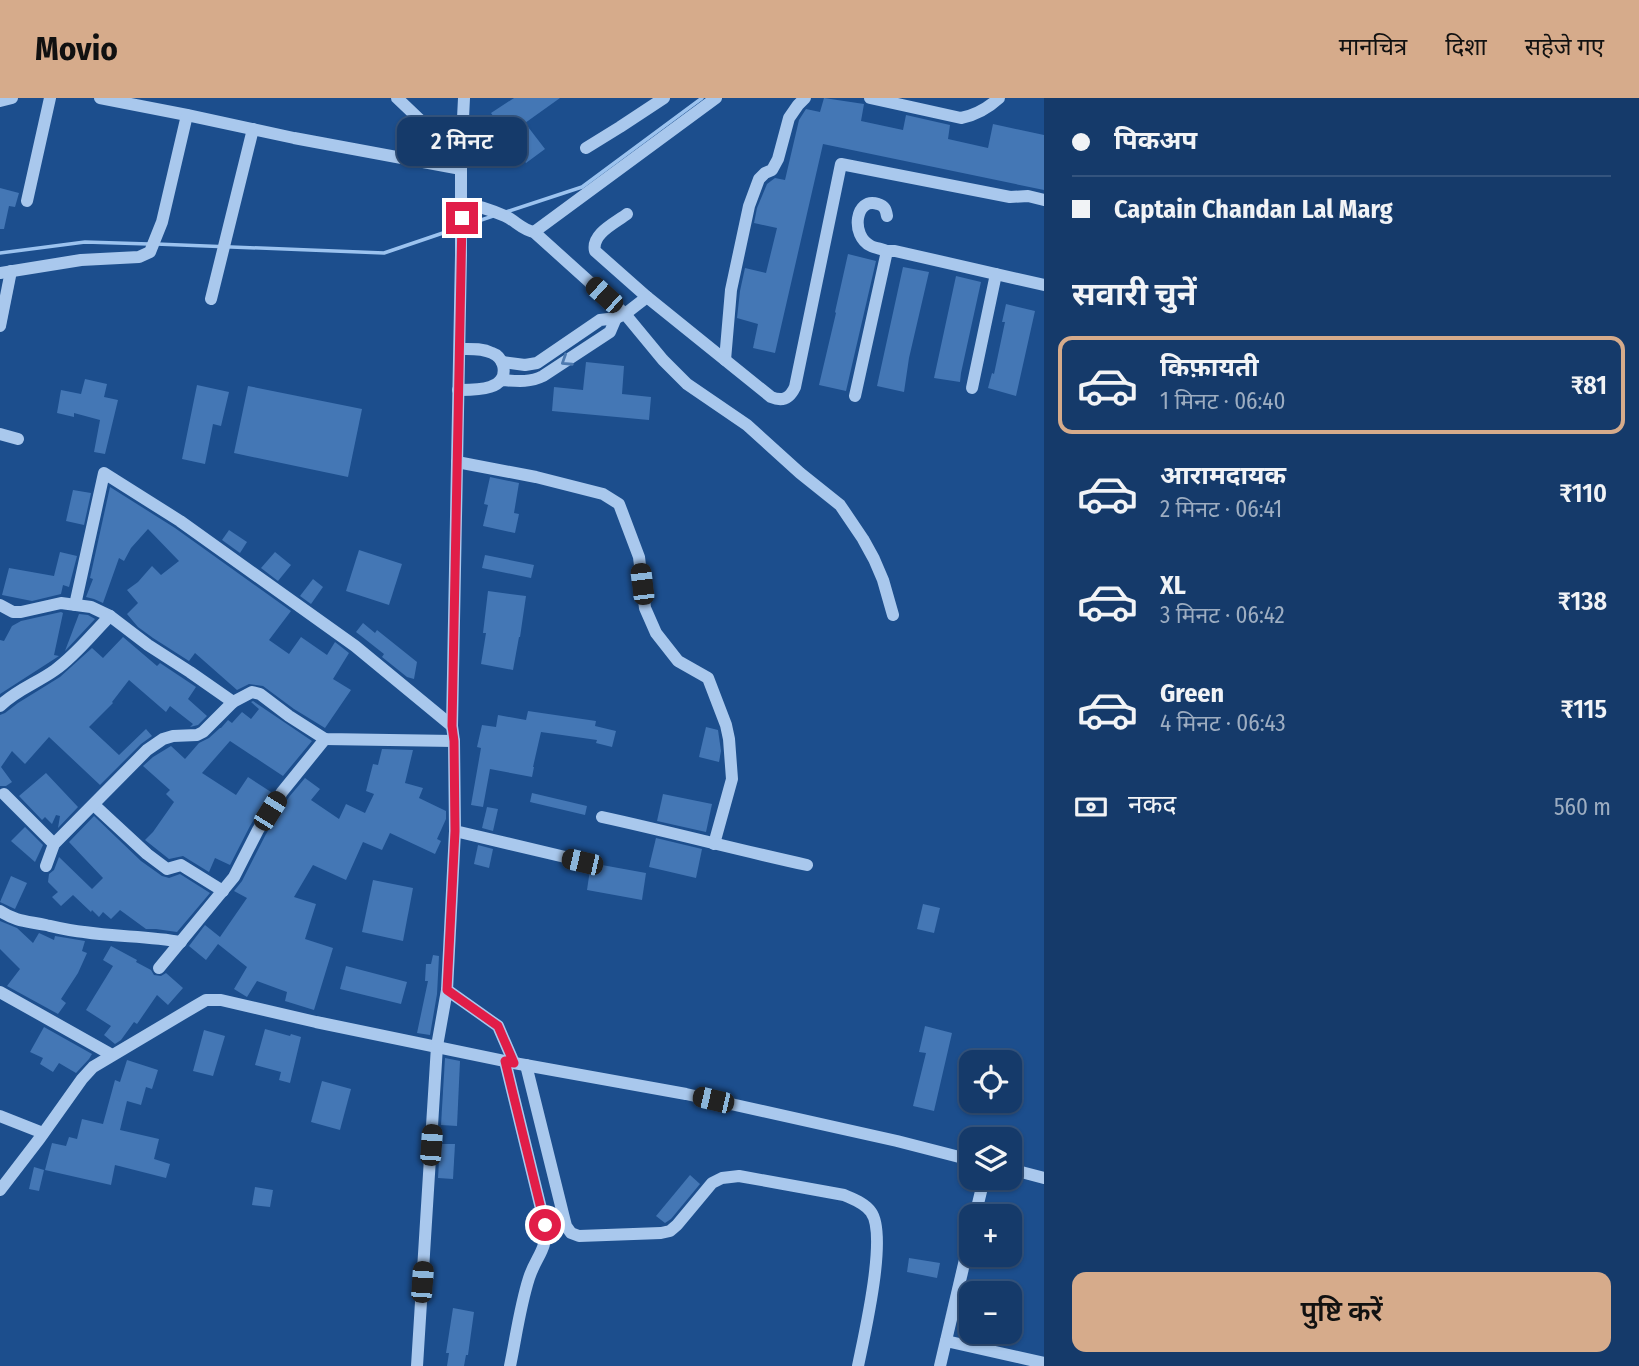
<!DOCTYPE html>
<html lang="hi">
<meta charset="utf-8">
<style>
:root{--surface:#153a6a;--page:#1e4170;--text:#f1f3f6;--muted:#9dadc1;--line:#34547e;--accent:#d6ab8b}
body{margin:0;font-family:"Fira Sans Condensed","Noto Sans Devanagari",sans-serif;background:var(--page);color:var(--text);height:100vh;display:flex;flex-direction:column;font-size:26px;white-space:nowrap}
*{box-sizing:border-box;margin:0}
p{font-size:23px;color:var(--muted)}
.icon{flex:none;width:38px;height:38px;fill:none;stroke:currentColor;stroke-width:2;stroke-linecap:round;stroke-linejoin:round}
.map{position:relative;flex:1;overflow:hidden}
.panel{display:flex;flex-direction:column;background:var(--surface);width:595px}
.panel>*{flex:none}
.hud{display:grid;align-content:center;height:154px;padding:0 28px;background:var(--surface)}
.fabs{position:absolute;left:959px;top:952px;display:grid;gap:14px}
.fabs a{display:grid;place-items:center;width:63px;height:63px;border-radius:14px;background:var(--surface);box-shadow:0 2px 5px #0004,0 0 0 2px var(--line);font-size:35px}
.end{position:absolute;width:32px;height:32px;margin:-16px;border:9px solid #e11d48;background:#fff;box-shadow:0 0 0 4px #fff}
.from{border-radius:50%}
.bubble{position:absolute;height:49px;border-radius:14px;background:var(--surface);box-shadow:0 2px 5px #0004,0 0 0 2px var(--line);font-size:23px;font-weight:600;line-height:49px;text-align:center}
.car{position:absolute;width:21px;height:42px;margin:-21px -10px;border-radius:9px;box-shadow:0 0 5px 2px #0007;background:linear-gradient(#222 24%,#8ab4d8 0 40%,#222 0 76%,#8ab4d8 0 86%,#222 0)}
.hud b{display:flex;align-items:center;gap:24px;height:66px;font-size:26px}
.hud b+b{border-top:2px solid var(--line)}
.hud i{width:18px;height:18px;background:var(--text)}
ul{padding:0;list-style:none}
li{display:flex;align-items:center;gap:21px;height:98px;margin:0 14px 10px;padding:0 14px;border:4px solid transparent;border-radius:14px}
li div{flex:1}
li b{display:block;font-size:26px}
li em{font-style:normal;font-weight:600}
li.active{border-color:var(--accent)}
li>.icon{width:63px;height:63px;stroke-width:1.5}
h2{padding:0 28px;font-size:32px;line-height:84px}
.pay{display:flex;align-items:center;gap:18px;height:77px;padding:0 28px;font-size:26px}
.pay p{margin-inline-start:auto}
.action{display:flex;gap:14px;margin-top:auto;padding:14px 28px}
.action a{flex:1;height:80px;border-radius:14px;background:var(--accent);color:#111;font-size:28px;font-weight:600;line-height:80px;text-align:center}
header{display:flex;align-items:center;gap:42px;box-sizing:border-box;height:98px;padding:0 35px;background:var(--accent);color:#111}
header strong{font-size:33px}
nav{display:flex;gap:38px;margin-inline-start:auto;font-size:24px}
main{display:flex;flex:1;min-height:0}
.map>svg:first-child{display:block}
.lines{fill:none;stroke-linecap:round;stroke-linejoin:round}
.stream{stroke:#9cc3ef;stroke-width:3.5}
.building{fill:#4477b5}
.minor{stroke:#a9c8ed;stroke-width:12}
.oneway{stroke:#4d79af}
.route{stroke:#e11d48;stroke-width:9}
</style>
<header>
<strong>Movio</strong>
<nav><a>मानचित्र</a><a>दिशा</a><a>सहेजे गए</a></nav>
</header>
<main>
<div class="map">
<svg width="1044" height="1268" viewBox="0 0 1044 1268">
<rect width="100%" height="100%" fill="#1c4e8d"/>
<g class="lines">
<g class="stream">
<polyline points="506,114 582,89 702,0"/>
<polyline points="156,146 384,155 493,118"/>
<polyline points="0,155 85,144 149,146"/>
</g>
</g>
<g class="building">
<polygon points="514,0 560,0 525,25 545,51 526,65 491,15"/>
<polygon points="824,0 864,6 861,23 903,32 906,17 950,27 948,41 988,50 993,26 1044,37 1044,92 823,46 775,255 753,250 758,226 737,220 740,193 745,170 766,175 777,130 754,125 757,110 767,86 775,80 785,82 799,22 806,11 820,14"/>
<polygon points="499,51 515,55 511,70 495,66"/>
<polygon points="0,90 19,95 15,109 9,108 4,131 0,131"/>
<polygon points="848,156 876,163 846,293 819,287 836,215 835,214"/>
<polygon points="903,169 929,174 909,260 904,294 877,288"/>
<polygon points="956,178 981,184 961,275 960,284 934,280"/>
<polygon points="1006,206 1035,213 1016,298 988,290 992,275 994,276 1005,224 1002,224"/>
<polygon points="586,264 624,268 622,296 651,299 649,322 552,313 554,289 583,292"/>
<polygon points="85,281 107,286 104,299 118,302 105,356 94,354 100,322 74,315 74,319 57,315 61,292 81,296"/>
<polygon points="197,287 229,294 221,328 213,326 205,366 182,361"/>
<polygon points="248,288 362,311 348,379 234,355"/>
<polygon points="490,379 519,385 514,415 519,416 515,435 483,428 488,407 484,406"/>
<polygon points="110,389 175,430 291,513 269,542 289,556 301,539 327,557 335,544 349,555 333,581 351,592 325,630 294,611 263,588 249,586 237,592 195,555 189,563 153,540 138,529 127,516 138,505 127,492 138,484 152,468 161,477 179,463 148,431 131,450 124,463 119,460 103,505 94,501 86,499 93,481 90,480"/>
<polygon points="73,392 91,395 84,427 66,423"/>
<polygon points="229,432 247,444 240,455 222,442"/>
<polygon points="359,452 402,466 389,507 346,493"/>
<polygon points="60,454 77,458 69,489 63,487 61,496 32,503 2,497 9,470 54,478"/>
<polygon points="275,454 291,467 278,483 261,470"/>
<polygon points="485,457 534,467 531,480 482,470"/>
<polygon points="313,481 323,489 311,506 300,498"/>
<polygon points="488,493 526,498 520,539 519,539 513,572 481,566 486,535 483,535"/>
<polygon points="61,514 63,515 54,557 59,558 0,596 0,542 4,543 12,528 21,523"/>
<polygon points="79,516 88,517 95,521 65,553"/>
<polygon points="363,525 375,535 377,532 417,564 414,581 407,579 382,559 384,556 356,534"/>
<polygon points="123,539 157,568 160,565 196,589 188,601 207,618 198,627 190,629 193,626 170,608 166,614 129,582 112,604 113,605 89,629 119,657 146,631 152,638 141,646 100,687 49,639 25,666 12,653 1,669 12,684 6,688 0,688 0,617 5,615 18,605 60,579 92,550 103,560"/>
<polygon points="253,603 312,643 283,678 230,643 202,675 236,697 248,679 271,694 250,728 230,767 215,760 209,774 183,758 169,761 145,742 153,734 174,704 166,696 170,692 143,668 153,659 171,648 185,661 199,645 209,640 220,630 221,630 228,622 232,625 242,614 251,621 259,611 251,604"/>
<polygon points="528,613 596,623 595,628 616,633 612,649 596,645 597,642 541,634 533,669 534,669 532,679 490,671 483,709 471,707 481,650 477,649 482,627 496,629 498,617 526,622"/>
<polygon points="706,629 718,632 721,653 719,664 699,659"/>
<polygon points="382,651 413,652 405,685 423,690 419,700 446,713 446,721 437,741 441,743 435,756 390,735 382,752 363,744 346,782 313,767 294,799 316,806 305,841 333,850 314,912 285,903 287,894 257,883 247,899 234,891 247,869 218,846 206,862 189,848 205,827 220,839 247,800 234,793 242,783 266,736 289,699 305,680 320,691 311,702 339,721 346,706 365,715 374,696 366,693 373,666 378,667"/>
<polygon points="46,675 78,709 58,730 60,718 56,717 52,726 45,719 42,722 19,698"/>
<polygon points="532,695 587,708 585,717 530,704"/>
<polygon points="663,696 712,706 706,734 657,723"/>
<polygon points="487,709 498,711 493,733 482,730"/>
<polygon points="94,718 141,763 162,778 169,780 180,776 210,795 177,834 156,831 146,831 120,812 111,821 103,814 99,819 92,812 91,814 73,797 61,808 52,799 58,794 48,784 49,776 54,772 59,759 92,791 103,780 69,744"/>
<polygon points="25,729 43,747 35,764 11,743"/>
<polygon points="656,740 702,751 696,780 649,769"/>
<polygon points="478,747 493,751 489,770 474,766"/>
<polygon points="591,765 646,775 642,802 587,792"/>
<polygon points="11,778 27,785 15,811 0,804"/>
<polygon points="373,782 413,790 403,843 362,834"/>
<polygon points="923,806 940,810 934,835 917,831"/>
<polygon points="0,823 17,830 33,845 39,835 54,842 55,838 85,843 82,853 87,855 78,875 61,901 66,905 58,916 7,888 20,871 0,851"/>
<polygon points="111,848 137,862 136,864 151,872 154,877 161,878 166,875 183,890 168,907 157,897 137,926 134,924 121,942 115,946 104,937 111,928 86,912 113,868 103,862"/>
<polygon points="433,857 439,858 437,896 430,937 417,935 428,883 425,883 426,866 431,866"/>
<polygon points="346,868 407,884 401,906 340,891"/>
<polygon points="925,928 952,935 934,1013 913,1008 926,955 919,954"/>
<polygon points="44,929 92,956 89,961 76,975 59,965 53,974 40,966 43,960 30,954"/>
<polygon points="265,931 290,938 291,936 301,939 290,985 279,982 281,974 255,967"/>
<polygon points="204,932 225,938 213,978 193,973"/>
<polygon points="445,960 460,963 457,1028 441,1027"/>
<polygon points="127,962 158,972 152,991 146,989 141,1007 127,1003 120,1032 159,1041 154,1061 170,1066 166,1080 115,1067 111,1087 45,1072 52,1045 66,1048 69,1039 77,1041 82,1021 103,1026 115,982 120,984"/>
<polygon points="322,983 351,991 340,1032 311,1024"/>
<polygon points="440,1046 455,1046 453,1081 438,1080"/>
<polygon points="34,1069 44,1072 39,1093 29,1091"/>
<polygon points="690,1077 700,1086 671,1121 665,1125 656,1118"/>
<polygon points="255,1089 273,1092 270,1109 252,1107"/>
<polygon points="909,1160 940,1165 937,1180 907,1174"/>
<polygon points="453,1210 474,1214 468,1257 466,1257 464,1268 447,1268 449,1255 446,1255"/>
</g>
<g class="lines">
<g class="minor">
<polyline points="100,0 187,17 294,40 461,71"/>
<polyline points="397,0 461,61"/>
<path d="M870 0 961 20C976 17 987 11 999 0"/>
<polyline points="0,3 12,0"/>
<polyline points="586,50 620,29 664,0"/>
<polyline points="27,103 50,0"/>
<path d="M462 105C476 107 491 112 505 118 516 123 522 132 534 134L625 216 663 262 687 286 747 327 800 375 840 407 863 441 874 461 883 482 893 517"/>
<path d="M627 116C615 125 591 136 595 153L647 199"/>
<polyline points="534,134 716,0"/>
<path d="M887 153C882 151 875 150 871 148 850 138 855 98 878 106 885 108 886 112 887 118"/>
<polyline points="0,175 81,162 139,159 150,154 162,124 187,17"/>
<polyline points="211,201 253,31"/>
<polyline points="0,228 11,173"/>
<polyline points="725,262 731,192 749,108 759,81 765,75 772,72 778,61 789,20 798,7 805,0"/>
<path d="M502 264 525 267 537 265 600 222 616 220 625 216 647 199 771 299C783 304 790 300 795 289L841 66 1010 99 1028 98 1044 102"/>
<path d="M501 282C516 283 529 285 543 278L610 234 616 220"/>
<polyline points="972,290 996,176"/>
<path d="M458 292C475 292 509 293 503 267 501 261 498 257 492 255 482 250 470 251 460 251"/>
<polyline points="855,298 887,153 895,153 1044,187"/>
<polyline points="0,336 18,341"/>
<polyline points="457,364 536,379 603,396 619,406 639,459 645,510 656,535 678,563 708,580 726,627 729,641 732,681 714,746"/>
<polyline points="0,507 13,514 21,514 61,505 91,509 110,518 148,547 190,574 233,604"/>
<polyline points="75,507 104,375 180,423 355,548 452,628"/>
<path d="M0 608C16 592 37 585 55 572 76 557 92 536 110 518"/>
<polyline points="4,696 54,746"/>
<polyline points="94,707 147,756 167,771 181,767 223,793"/>
<path d="M602 719C671 734 738 752 807 767"/>
<polyline points="455,733 582,763"/>
<polyline points="46,768 54,746 147,652 163,641 173,638 197,637 203,634 233,604 252,594 260,596 289,618 325,641 454,643"/>
<path d="M0 813C17 824 27 823 46 827 59 830 71 833 84 834 116 839 149 838 181 844"/>
<polyline points="159,870 234,779 258,732 282,694 325,641"/>
<polyline points="447,892 498,928 514,965"/>
<polyline points="0,894 112,957"/>
<path d="M505 963 545 1127C548 1152 536 1158 529 1180 520 1208 516 1239 510 1268"/>
<path d="M526 967 566 1128 571 1135 579 1138 661 1135 670 1133 677 1127 712 1085 722 1080 739 1078 844 1097C853 1101 865 1105 871 1114 888 1137 864 1238 858 1268"/>
<polyline points="0,1018 43,1035"/>
<polyline points="1010,1071 1044,1080"/>
<polyline points="0,1092 40,1040 82,981 93,969 194,909 206,902 221,902 316,924 514,965 686,996 897,1043 971,1062"/>
<polyline points="975,1118 984,1081"/>
<polyline points="946,1243 1044,1265"/>
<polyline points="417,1268 437,948 447,892 455,733 454,643 452,628 461,157 461,61 464,0"/>
<polyline points="940,1268 971,1136"/>
</g>
</g>
<defs><path id="oneway-chevron" d="M-2-3.5L2.5 0L-2 3.5" fill="none" stroke-width="1.6" stroke-linecap="round" stroke-linejoin="round" transform="scale(1.75)"/></defs>
<use class="oneway" href="#oneway-chevron" transform="translate(566 263) rotate(147)"/>
<g class="lines">
<polyline class="route" points="462,120 452,628 454,643 455,733 447,892 498,928 514,965 505,963 545,1127"/>
</g>
</svg>
<div class="fabs">
<a><svg class="icon" aria-label="locate" viewBox="0 0 24 24"><circle cx="12" cy="12" r="6"/><path d="M12 2v4M12 18v4M2 12h4M18 12h4"/></svg></a>
<a><svg class="icon" aria-label="layers" viewBox="0 0 24 24"><path d="M12 4l9 5-9 5-9-5zM3 14l9 5 9-5"/></svg></a>
<a>+</a>
<a>−</a>
</div>
<i class="end from" style="left:545px;top:1127px"></i>
<i class="end" style="left:462px;top:120px"></i>
<div class="bubble" style="left:397px;top:19px;width:130px">2 मिनट</div>
<i class="car" style="left:604px;top:197px;rotate:312deg"></i>
<i class="car" style="left:642px;top:486px;rotate:353deg"></i>
<i class="car" style="left:270px;top:713px;rotate:32deg"></i>
<i class="car" style="left:582px;top:764px;rotate:283deg"></i>
<i class="car" style="left:713px;top:1002px;rotate:283deg"></i>
<i class="car" style="left:431px;top:1047px;rotate:4deg"></i>
<i class="car" style="left:422px;top:1184px;rotate:4deg"></i>
</div>
<section class="panel">
<div class="hud">
<b><i class="from"></i>पिकअप</b>
<b><i></i>Captain Chandan Lal Marg</b>
</div>
<h2>सवारी चुनें</h2>
<ul>
<li class="active"><svg class="icon" aria-label="car" viewBox="0 0 24 24"><path d="M5 17H2v-5l4-1 3-4h7l3 4 3 1v5h-3M9 17h6M6 11h13"/><circle cx="7" cy="17" r="2"/><circle cx="17" cy="17" r="2"/></svg><div><b>किफ़ायती</b><p>1 मिनट · 06:40</p></div><em>₹81</em></li>
<li><svg class="icon" aria-label="car" viewBox="0 0 24 24"><path d="M5 17H2v-5l4-1 3-4h7l3 4 3 1v5h-3M9 17h6M6 11h13"/><circle cx="7" cy="17" r="2"/><circle cx="17" cy="17" r="2"/></svg><div><b>आरामदायक</b><p>2 मिनट · 06:41</p></div><em>₹110</em></li>
<li><svg class="icon" aria-label="car" viewBox="0 0 24 24"><path d="M5 17H2v-5l4-1 3-4h7l3 4 3 1v5h-3M9 17h6M6 11h13"/><circle cx="7" cy="17" r="2"/><circle cx="17" cy="17" r="2"/></svg><div><b>XL</b><p>3 मिनट · 06:42</p></div><em>₹138</em></li>
<li><svg class="icon" aria-label="car" viewBox="0 0 24 24"><path d="M5 17H2v-5l4-1 3-4h7l3 4 3 1v5h-3M9 17h6M6 11h13"/><circle cx="7" cy="17" r="2"/><circle cx="17" cy="17" r="2"/></svg><div><b>Green</b><p>4 मिनट · 06:43</p></div><em>₹115</em></li>
</ul>
<div class="pay"><svg class="icon" aria-label="cash" viewBox="0 0 24 24"><path d="M3 7h18v10H3z"/><circle cx="12" cy="12" r="2"/></svg>नकद<p>560 m</p></div>
<div class="action"><a>पुष्टि करें</a></div>
</section>
</main>
